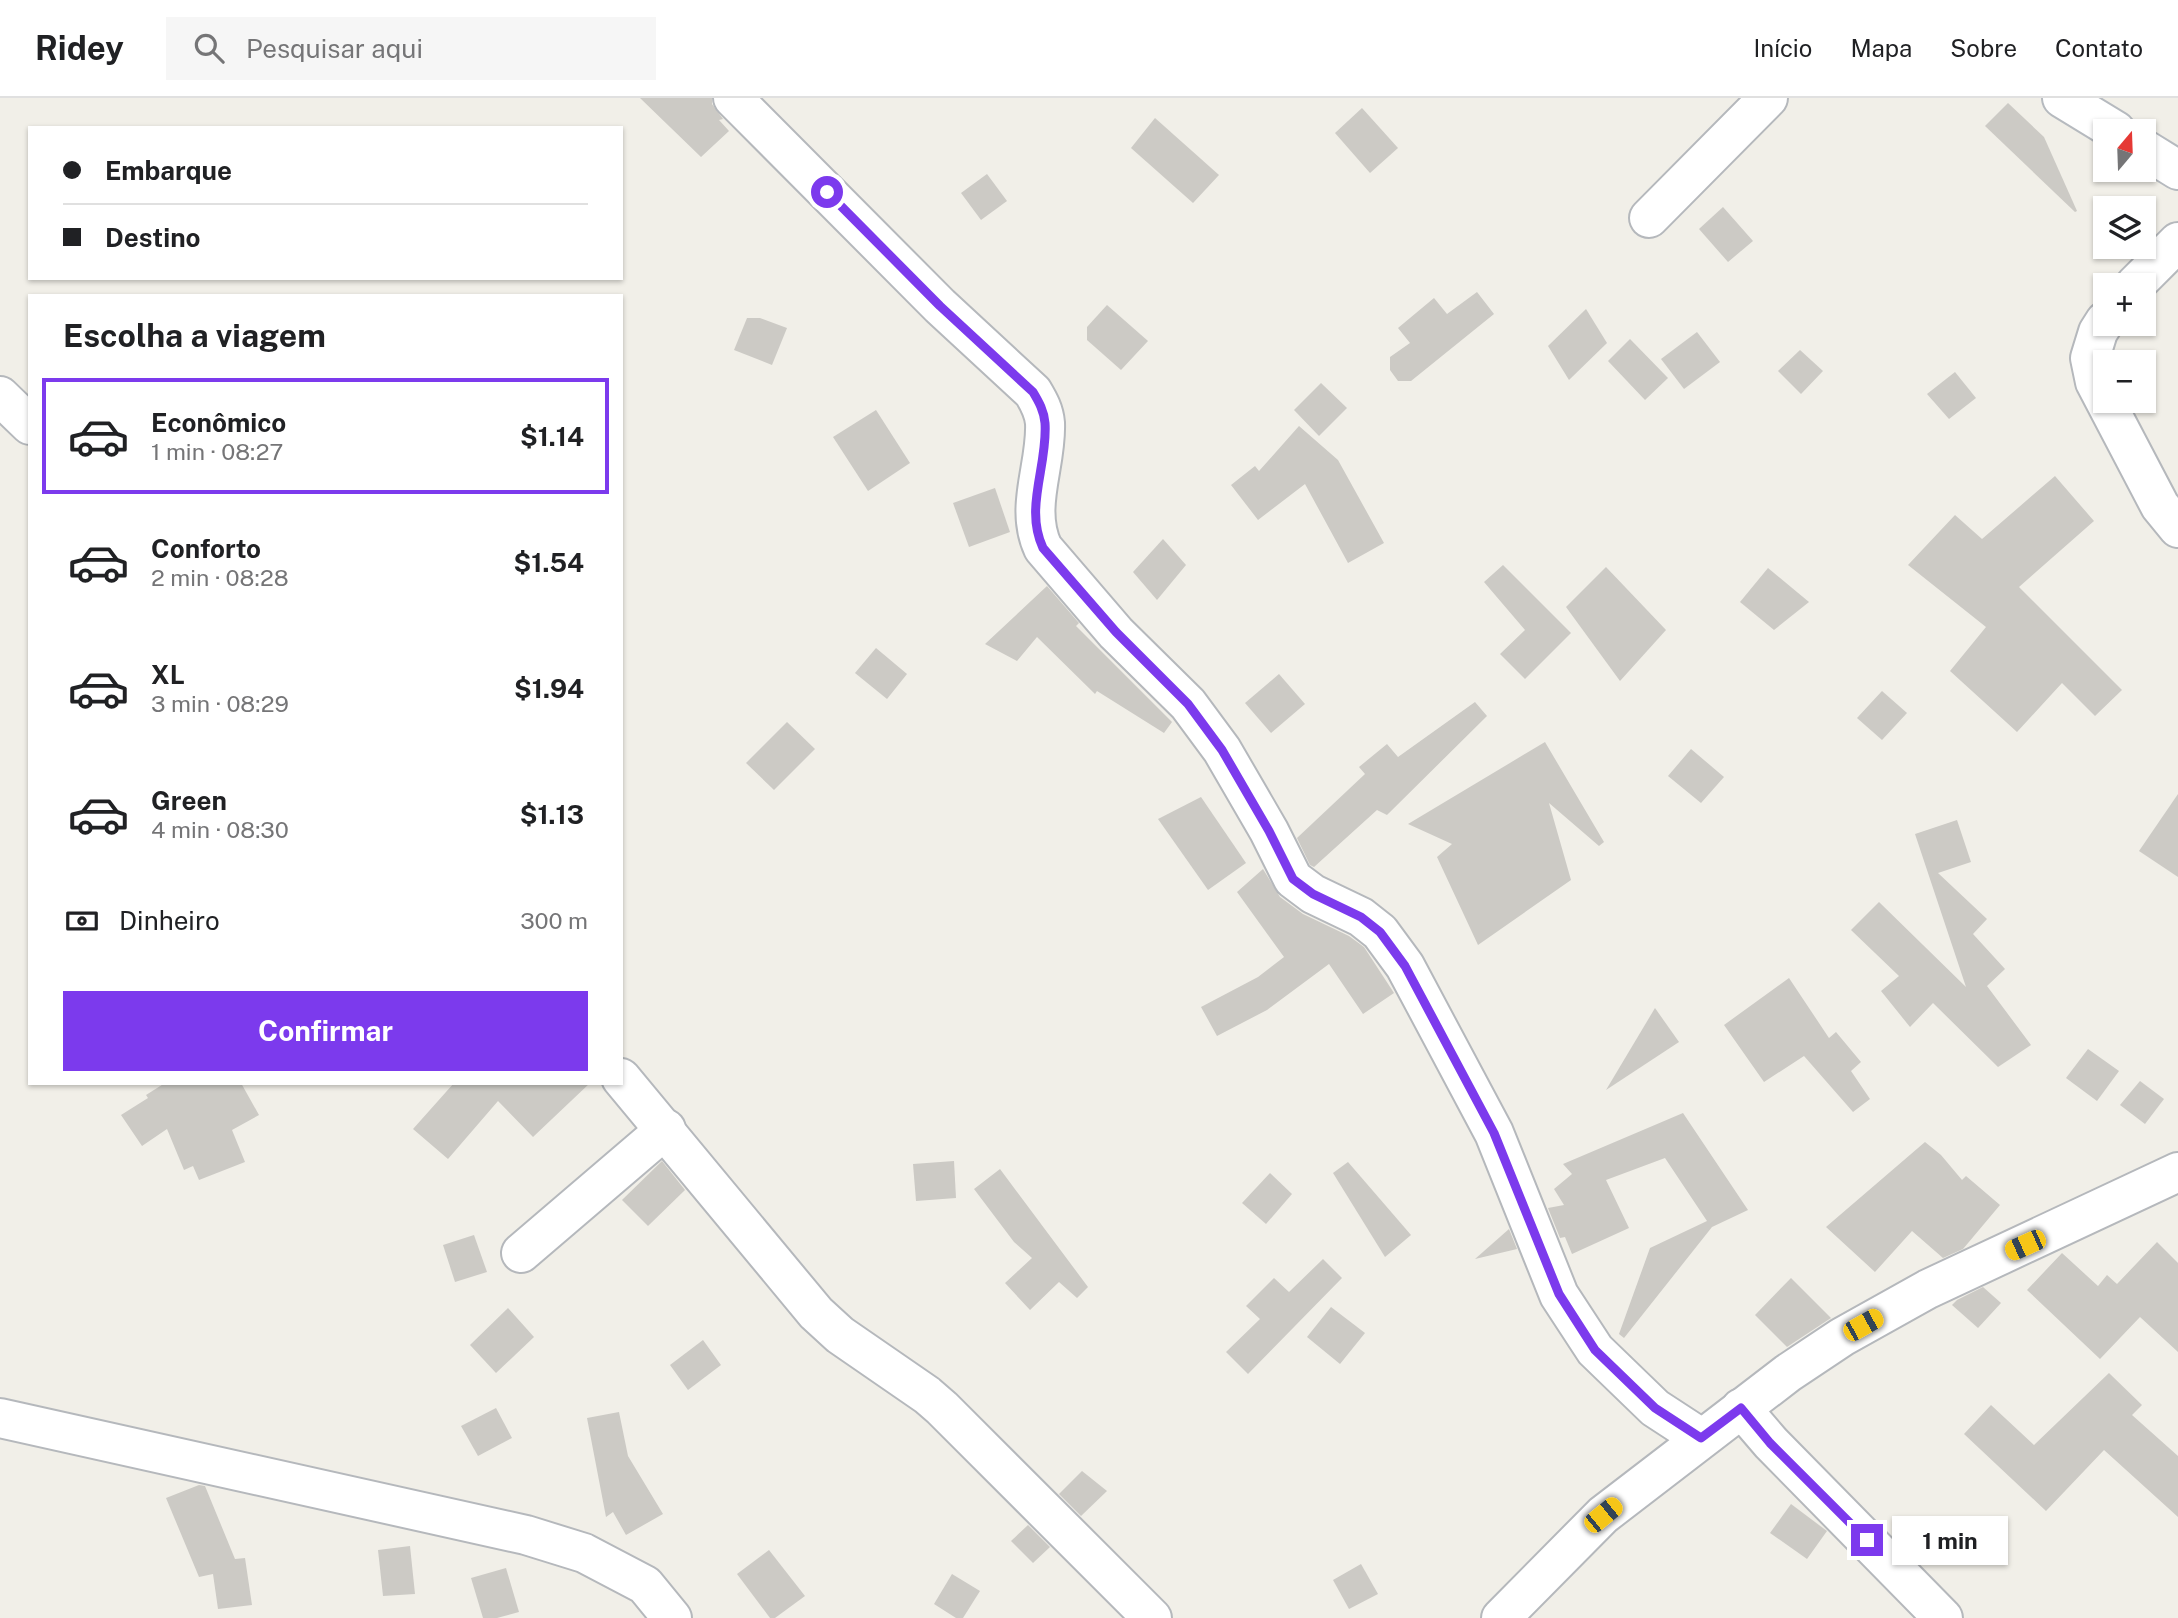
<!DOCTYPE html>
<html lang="pt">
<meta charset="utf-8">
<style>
:root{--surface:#fff;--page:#f6f6f6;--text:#202124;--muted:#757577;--line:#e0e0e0;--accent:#7c3aed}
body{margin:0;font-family:"Public Sans",sans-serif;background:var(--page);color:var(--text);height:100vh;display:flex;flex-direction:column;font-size:26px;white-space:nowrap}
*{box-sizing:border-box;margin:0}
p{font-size:23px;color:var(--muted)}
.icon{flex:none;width:38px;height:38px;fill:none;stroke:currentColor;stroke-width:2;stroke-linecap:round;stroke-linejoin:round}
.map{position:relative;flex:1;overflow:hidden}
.panel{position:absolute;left:28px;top:196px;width:595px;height:791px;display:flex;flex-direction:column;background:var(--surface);border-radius:0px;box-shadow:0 2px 5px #0004}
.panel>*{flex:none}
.hud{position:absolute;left:28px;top:28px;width:595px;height:154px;border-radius:0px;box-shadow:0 2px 5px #0004;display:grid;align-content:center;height:154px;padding:0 35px;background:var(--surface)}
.needle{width:46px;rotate:19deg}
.tools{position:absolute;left:2093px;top:21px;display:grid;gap:14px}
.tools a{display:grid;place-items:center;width:63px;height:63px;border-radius:0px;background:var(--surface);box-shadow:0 2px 5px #0004;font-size:35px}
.end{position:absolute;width:32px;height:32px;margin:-16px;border:9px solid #7c3aed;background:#fff;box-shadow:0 0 0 4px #fff}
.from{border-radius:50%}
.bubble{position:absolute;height:49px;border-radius:0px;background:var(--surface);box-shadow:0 2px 5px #0004;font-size:23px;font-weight:700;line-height:49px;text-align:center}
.car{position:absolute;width:21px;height:42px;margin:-21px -10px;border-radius:9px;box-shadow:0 0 5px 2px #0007;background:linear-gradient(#f5c518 24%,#345 0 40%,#f5c518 0 76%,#345 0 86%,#f5c518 0)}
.hud b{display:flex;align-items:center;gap:24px;height:66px;font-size:26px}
.hud b+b{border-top:2px solid var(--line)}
.hud i{width:18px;height:18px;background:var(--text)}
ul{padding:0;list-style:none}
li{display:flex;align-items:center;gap:21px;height:116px;margin:0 14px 10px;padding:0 21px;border:4px solid transparent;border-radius:0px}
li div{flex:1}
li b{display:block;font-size:26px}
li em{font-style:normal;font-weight:700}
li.on{border-color:var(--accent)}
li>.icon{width:63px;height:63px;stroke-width:1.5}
h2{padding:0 35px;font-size:32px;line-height:84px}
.pay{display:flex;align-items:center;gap:18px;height:77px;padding:0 35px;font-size:26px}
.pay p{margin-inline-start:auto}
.action{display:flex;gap:14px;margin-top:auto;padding:14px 35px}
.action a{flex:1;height:80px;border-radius:0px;background:var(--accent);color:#fff;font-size:28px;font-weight:700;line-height:80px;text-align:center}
header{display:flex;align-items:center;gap:42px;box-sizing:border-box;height:98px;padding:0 35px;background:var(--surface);border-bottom:2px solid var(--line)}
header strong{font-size:33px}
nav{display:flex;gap:38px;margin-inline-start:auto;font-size:24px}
.search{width:490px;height:63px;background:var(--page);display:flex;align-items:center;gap:18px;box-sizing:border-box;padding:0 24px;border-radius:0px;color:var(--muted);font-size:26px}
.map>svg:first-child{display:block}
.building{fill:#cccac5}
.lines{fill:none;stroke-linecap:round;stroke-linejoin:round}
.street-casing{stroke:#b5b8bc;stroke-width:42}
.secondary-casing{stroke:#b6babf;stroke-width:42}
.street{stroke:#fff;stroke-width:38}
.secondary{stroke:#fff;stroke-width:38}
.route{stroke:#7c3aed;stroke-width:9}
</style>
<header>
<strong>Ridey</strong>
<div class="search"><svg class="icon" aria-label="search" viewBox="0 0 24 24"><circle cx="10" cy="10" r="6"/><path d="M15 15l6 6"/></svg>Pesquisar aqui</div>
<nav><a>Início</a><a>Mapa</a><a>Sobre</a><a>Contato</a></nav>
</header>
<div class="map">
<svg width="2178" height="1520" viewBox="0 0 2178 1520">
<rect width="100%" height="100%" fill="#f1efe8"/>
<g class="building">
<polygon points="640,0 712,0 712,6 723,21 719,22 729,33 701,59"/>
<polygon points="2008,5 2044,39 2077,113 2075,114 1985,28"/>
<polygon points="1362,10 1398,50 1370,75 1335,35"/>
<polygon points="1155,20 1219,77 1193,105 1131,50"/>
<polygon points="987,76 1007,103 981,122 961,95"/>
<polygon points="1723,109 1753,143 1728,164 1699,131"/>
<polygon points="1477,194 1494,216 1411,283 1398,283 1390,272 1390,259 1410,245 1398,230 1434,200 1447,216"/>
<polygon points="1107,207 1148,243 1121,272 1087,242 1087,229"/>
<polygon points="1586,211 1607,245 1569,282 1548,248"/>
<polygon points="747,220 760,220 787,230 772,267 734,252"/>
<polygon points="1697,234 1720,264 1684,291 1661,261"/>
<polygon points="1630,241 1668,280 1645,302 1608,263"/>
<polygon points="1800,252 1823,273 1801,296 1778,273"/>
<polygon points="1955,274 1976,300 1949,321 1927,296"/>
<polygon points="1321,285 1347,310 1319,338 1294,312"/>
<polygon points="876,312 910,365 868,393 833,339"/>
<polygon points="1299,328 1338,362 1384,445 1348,465 1305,386 1258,422 1231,387 1255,368 1259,373"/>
<polygon points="2055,378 2094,423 2019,489 2122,592 2095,618 2062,585 2017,634 1950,573 1986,529 1908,467 1955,417 1982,441"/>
<polygon points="995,390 1010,434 969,449 953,405"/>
<polygon points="1163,441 1186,467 1157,502 1133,474"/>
<polygon points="1503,467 1571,535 1525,581 1500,556 1525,532 1484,484"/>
<polygon points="1606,469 1666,532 1620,583 1566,509"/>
<polygon points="1768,470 1809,504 1774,532 1740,504"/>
<polygon points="1047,488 1079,525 1076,528 1172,624 1164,635 1097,593 1095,596 1037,539 1017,563 985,546"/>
<polygon points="876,550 907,576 887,601 855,575"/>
<polygon points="1279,576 1305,606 1271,635 1245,605"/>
<polygon points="1882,593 1907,615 1882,642 1857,620"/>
<polygon points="1475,604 1487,618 1387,717 1377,712 1314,769 1310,767 1297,740 1365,676 1359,669 1387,646 1398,659"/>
<polygon points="787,624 815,651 774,692 746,665"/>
<polygon points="1545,644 1604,744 1599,748 1549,705 1571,782 1478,847 1437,759 1452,746 1408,726"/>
<polygon points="1691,651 1724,679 1701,705 1668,678"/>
<polygon points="2178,696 2178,779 2139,753"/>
<polygon points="1201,699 1246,765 1208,792 1158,721"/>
<polygon points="1957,722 1971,764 1938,775 1987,821 1973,836 2005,871 1987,888 2031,947 1998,969 1933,905 1910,929 1881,893 1899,878 1851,832 1879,804 1966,889 1915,736"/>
<polygon points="1263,771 1280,799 1303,816 1349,838 1364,849 1394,895 1363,916 1329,866 1267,912 1217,938 1201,909 1258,879 1284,859 1237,794"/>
<polygon points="1789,880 1829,940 1836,934 1861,964 1851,973 1870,1001 1853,1014 1804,958 1764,984 1724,927"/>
<polygon points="1655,910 1679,944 1606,992"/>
<polygon points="2088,951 2119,973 2097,1003 2066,980"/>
<polygon points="2140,983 2164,1001 2145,1026 2120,1007"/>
<polygon points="165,985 241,985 259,1017 232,1032 245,1064 199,1082 193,1068 184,1072 167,1031 142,1048 121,1017 148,1000 146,997"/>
<polygon points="454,985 590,985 533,1039 498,1003 448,1061 413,1031"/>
<polygon points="1683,1015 1748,1112 1712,1129 1624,1240 1619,1236 1650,1150 1707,1123 1665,1060 1606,1082 1629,1130 1572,1156 1565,1139 1560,1140 1548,1110 1564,1107 1554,1091 1572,1076 1563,1066"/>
<polygon points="1925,1044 1941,1057 1962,1082 1966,1078 2000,1107 1963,1151 1943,1160 1912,1133 1875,1174 1826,1129"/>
<polygon points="662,1063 685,1092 648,1128 622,1102"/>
<polygon points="954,1063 956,1100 916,1103 913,1066"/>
<polygon points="1348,1064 1411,1137 1385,1159 1333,1075"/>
<polygon points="1000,1071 1088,1189 1077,1200 1059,1184 1030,1212 1005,1185 1032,1160 1014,1144 974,1091"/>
<polygon points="1270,1075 1292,1096 1266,1126 1242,1105"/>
<polygon points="1509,1131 1517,1151 1475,1161"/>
<polygon points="474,1137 487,1174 455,1184 443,1147"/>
<polygon points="2157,1144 2178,1165 2178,1254 2140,1219 2100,1261 2027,1192 2062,1155 2098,1188 2107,1177 2117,1186"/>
<polygon points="1323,1161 1342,1180 1248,1276 1226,1254 1260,1221 1246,1208 1274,1180 1289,1194"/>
<polygon points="1791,1180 1831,1220 1787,1249 1755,1217"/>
<polygon points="1983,1189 2001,1205 1978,1230 1952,1207 1957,1202"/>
<polygon points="1331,1209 1365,1235 1340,1266 1307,1239"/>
<polygon points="508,1210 534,1239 496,1275 470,1247"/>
<polygon points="703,1242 721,1267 688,1292 670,1267"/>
<polygon points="2109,1275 2142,1307 2132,1317 2178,1358 2178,1419 2104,1352 2046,1413 1964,1336 1991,1307 2034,1347"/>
<polygon points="496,1310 512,1340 478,1358 461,1328"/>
<polygon points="619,1314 628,1358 663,1416 626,1437 613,1414 606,1419 587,1320"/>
<polygon points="1082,1373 1107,1393 1081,1418 1059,1396"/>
<polygon points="199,1387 205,1388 235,1461 245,1460 252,1507 218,1511 213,1476 199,1479 166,1400"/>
<polygon points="1791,1406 1827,1433 1807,1461 1770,1435"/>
<polygon points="1028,1427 1050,1449 1033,1465 1011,1443"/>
<polygon points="410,1448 415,1496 383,1498 378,1452"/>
<polygon points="769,1452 805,1498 775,1520 770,1520 737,1476"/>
<polygon points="1361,1466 1378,1496 1349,1511 1333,1482"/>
<polygon points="506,1470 519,1514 497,1520 483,1520 471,1480"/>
<polygon points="952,1476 980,1493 963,1520 956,1520 934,1506"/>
</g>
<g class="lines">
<defs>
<g id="street">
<path d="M733 0 940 208 1033 294C1039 304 1044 313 1045 325 1047 367 1024 409 1043 450L1116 535 1188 606 1222 652 1269 733 1293 781 1313 796 1361 819 1380 834 1405 868 1494 1035 1559 1197 1595 1252 1655 1310 1701 1340"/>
<polyline points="1649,120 1768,0"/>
<polyline points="2135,187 2178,144"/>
<polyline points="2105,223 2098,234 2090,260 2095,284 2160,408 2178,430"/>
<polyline points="0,298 30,327"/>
<polyline points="621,980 816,1215 840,1237 927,1297 942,1310 1152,1520"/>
<polyline points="521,1155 666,1031"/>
<polyline points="1741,1310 1771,1345 1943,1520"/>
<polyline points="0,1320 526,1437 584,1455 645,1487 672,1520"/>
<polyline points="1501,1520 1603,1417 1788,1275 1842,1239 1928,1191 2178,1074"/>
</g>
<g id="secondary">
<polyline points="2062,0 2116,33"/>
<polyline points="2144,51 2178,72"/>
</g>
</defs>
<use href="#street" class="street-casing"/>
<use href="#secondary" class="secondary-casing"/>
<use href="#street" class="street"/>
<use href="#secondary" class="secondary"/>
</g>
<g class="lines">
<path class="route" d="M827 94 940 208 1033 294C1039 304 1044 313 1045 325 1048 367 1024 410 1043 450L1116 534 1188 606 1222 652 1269 733 1293 781 1313 796 1361 819 1380 834 1405 868 1494 1035 1559 1196 1595 1252 1655 1310 1701 1340 1741 1310 1770 1345 1867 1442"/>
</g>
</svg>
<div class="tools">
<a><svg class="needle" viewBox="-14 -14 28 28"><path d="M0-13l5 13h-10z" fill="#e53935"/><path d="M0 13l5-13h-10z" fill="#757577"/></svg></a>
<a><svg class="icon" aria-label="layers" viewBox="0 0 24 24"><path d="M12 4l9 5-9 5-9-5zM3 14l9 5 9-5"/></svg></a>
<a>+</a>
<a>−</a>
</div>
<i class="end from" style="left:827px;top:94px"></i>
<i class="end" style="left:1867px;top:1442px"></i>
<div class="bubble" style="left:1892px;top:1418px;width:116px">1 min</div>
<i class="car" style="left:2025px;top:1147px;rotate:246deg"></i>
<i class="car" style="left:1863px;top:1227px;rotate:61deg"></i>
<i class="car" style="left:1603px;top:1417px;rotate:51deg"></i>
<div class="hud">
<b><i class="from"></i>Embarque</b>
<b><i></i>Destino</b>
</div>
<section class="panel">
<h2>Escolha a viagem</h2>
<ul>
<li class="on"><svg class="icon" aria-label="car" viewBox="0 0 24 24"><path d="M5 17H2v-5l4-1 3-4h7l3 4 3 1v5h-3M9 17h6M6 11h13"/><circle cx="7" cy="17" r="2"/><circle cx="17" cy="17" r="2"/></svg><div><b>Econômico</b><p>1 min · 08:27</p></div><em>$1.14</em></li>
<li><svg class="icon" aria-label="car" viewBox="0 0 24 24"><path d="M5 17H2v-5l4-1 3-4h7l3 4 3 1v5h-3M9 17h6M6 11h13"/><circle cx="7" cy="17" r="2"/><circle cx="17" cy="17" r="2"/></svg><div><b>Conforto</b><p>2 min · 08:28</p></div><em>$1.54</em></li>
<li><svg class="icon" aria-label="car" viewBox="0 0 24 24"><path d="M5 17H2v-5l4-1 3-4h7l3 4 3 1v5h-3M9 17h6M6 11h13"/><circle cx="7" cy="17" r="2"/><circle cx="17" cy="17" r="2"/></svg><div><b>XL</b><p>3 min · 08:29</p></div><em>$1.94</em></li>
<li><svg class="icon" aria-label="car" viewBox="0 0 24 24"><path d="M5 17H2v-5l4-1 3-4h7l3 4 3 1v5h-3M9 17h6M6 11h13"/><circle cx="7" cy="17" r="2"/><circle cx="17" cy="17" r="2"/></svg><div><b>Green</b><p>4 min · 08:30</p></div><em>$1.13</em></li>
</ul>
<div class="pay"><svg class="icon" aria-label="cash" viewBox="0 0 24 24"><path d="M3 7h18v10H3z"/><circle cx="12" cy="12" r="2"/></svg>Dinheiro<p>300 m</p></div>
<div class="action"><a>Confirmar</a></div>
</section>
</div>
